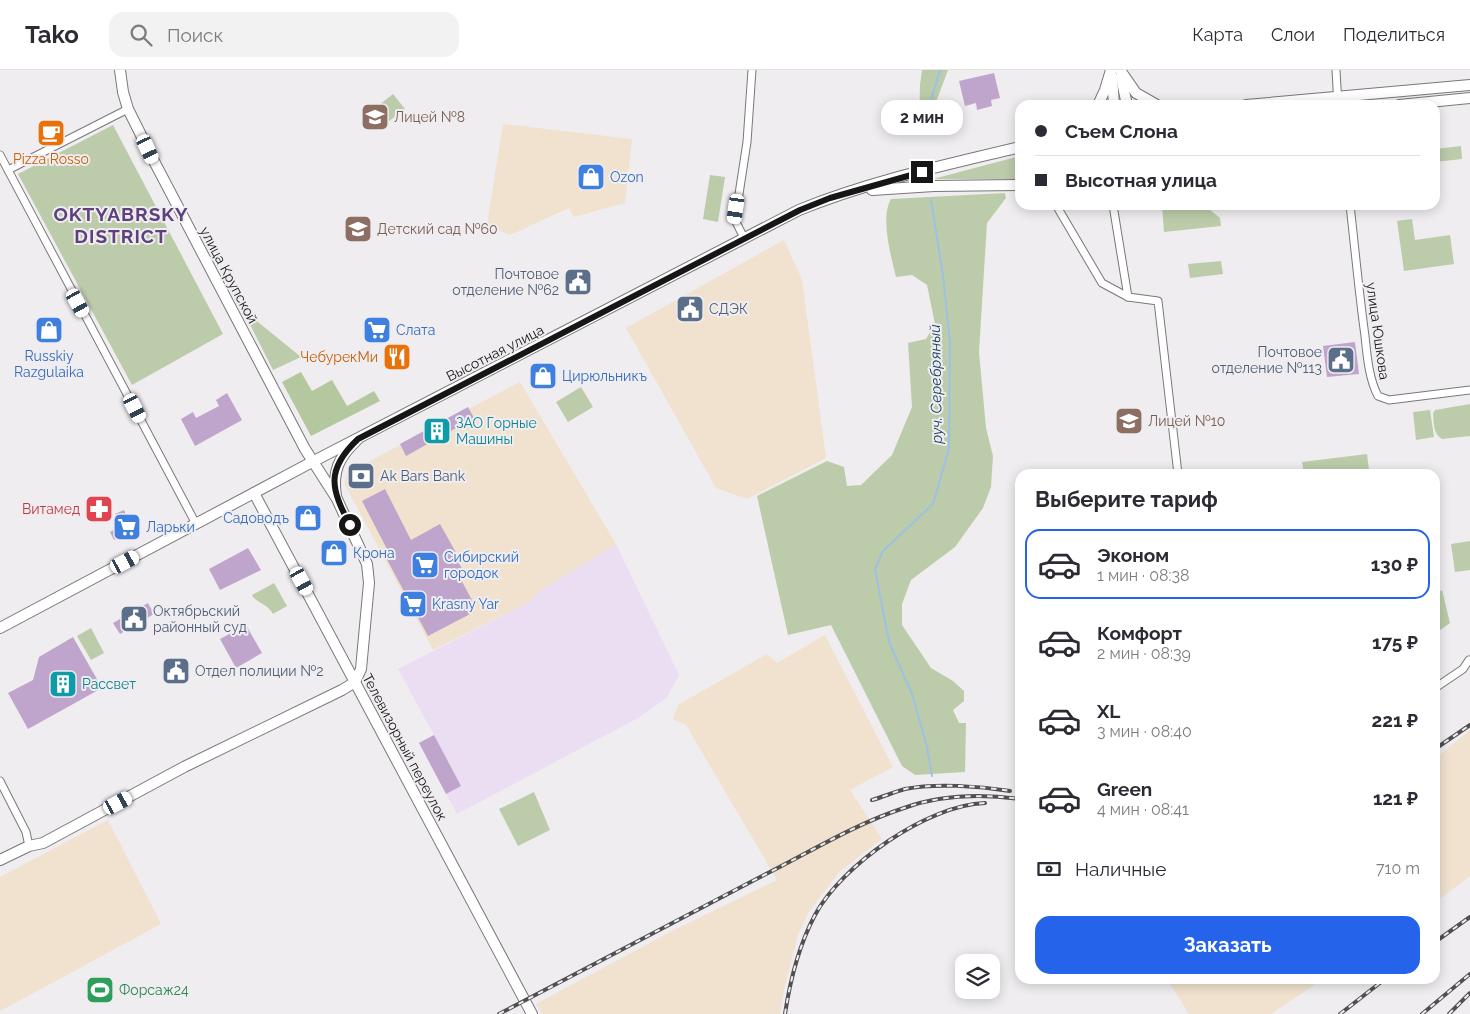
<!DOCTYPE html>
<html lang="ru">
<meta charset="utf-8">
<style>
:root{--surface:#fff;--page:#f2f2f3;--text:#2b2b33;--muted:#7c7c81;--line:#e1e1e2;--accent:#2563eb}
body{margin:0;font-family:Raleway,sans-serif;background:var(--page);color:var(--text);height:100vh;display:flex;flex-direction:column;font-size:19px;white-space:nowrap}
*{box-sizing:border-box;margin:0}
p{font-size:16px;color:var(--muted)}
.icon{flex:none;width:28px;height:28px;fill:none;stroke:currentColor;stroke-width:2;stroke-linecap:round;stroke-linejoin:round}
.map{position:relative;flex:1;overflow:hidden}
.panel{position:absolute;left:1015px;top:399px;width:425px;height:515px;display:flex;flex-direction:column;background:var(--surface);border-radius:15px;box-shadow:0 2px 12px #0003}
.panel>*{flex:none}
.guide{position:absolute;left:1015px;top:30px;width:425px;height:110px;border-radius:15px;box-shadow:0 2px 12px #0003;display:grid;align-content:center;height:110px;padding:0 20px;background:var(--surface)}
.controls{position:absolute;left:955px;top:884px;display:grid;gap:10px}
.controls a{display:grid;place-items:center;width:45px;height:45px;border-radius:10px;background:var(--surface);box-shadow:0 2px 12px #0003;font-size:25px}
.end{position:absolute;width:22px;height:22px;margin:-11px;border:6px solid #171617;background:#fff;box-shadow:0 0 0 2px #fff}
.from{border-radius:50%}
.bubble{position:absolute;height:35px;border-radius:15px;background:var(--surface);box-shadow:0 2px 12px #0003;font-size:16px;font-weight:700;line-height:35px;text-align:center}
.car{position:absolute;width:15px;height:30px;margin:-15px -8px;border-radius:6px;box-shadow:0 0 4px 1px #0007;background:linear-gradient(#fff 24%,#345 0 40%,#fff 0 76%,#345 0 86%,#fff 0)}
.guide b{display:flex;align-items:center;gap:18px;height:48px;font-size:19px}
.guide b+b{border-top:1px solid var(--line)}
.guide i{width:12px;height:12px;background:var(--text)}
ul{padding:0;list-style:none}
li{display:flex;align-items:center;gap:15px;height:70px;margin:0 10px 8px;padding:0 10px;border:2px solid transparent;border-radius:15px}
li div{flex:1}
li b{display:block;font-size:19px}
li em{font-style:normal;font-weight:700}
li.on{border-color:var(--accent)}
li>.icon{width:45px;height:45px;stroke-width:1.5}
h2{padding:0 20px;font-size:22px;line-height:60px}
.pay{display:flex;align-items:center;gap:12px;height:55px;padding:0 20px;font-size:19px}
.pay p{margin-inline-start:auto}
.primary-button{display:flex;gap:10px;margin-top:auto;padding:10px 20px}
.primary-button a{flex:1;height:58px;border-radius:15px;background:var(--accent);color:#fff;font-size:20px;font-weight:700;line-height:58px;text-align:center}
header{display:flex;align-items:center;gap:30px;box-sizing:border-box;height:70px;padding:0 25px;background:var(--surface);border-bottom:1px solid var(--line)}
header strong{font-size:24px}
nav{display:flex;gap:28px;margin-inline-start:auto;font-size:18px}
.search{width:350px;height:45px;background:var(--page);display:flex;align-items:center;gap:12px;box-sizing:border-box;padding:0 18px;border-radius:15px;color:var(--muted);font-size:19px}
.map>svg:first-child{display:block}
.commercial{fill:#f0e2ce}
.industrial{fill:#ecdef2}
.green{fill:#bcccaa}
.forest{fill:#b4c79e}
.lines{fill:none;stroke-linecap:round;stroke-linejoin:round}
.stream{stroke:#9cc2e1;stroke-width:2}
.building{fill:#bfa5cb}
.street-casing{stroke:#79777a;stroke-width:9}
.secondary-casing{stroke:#79777a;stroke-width:12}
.primary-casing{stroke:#79777a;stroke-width:12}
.street{stroke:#fff;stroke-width:7}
.secondary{stroke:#fff;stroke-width:10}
.primary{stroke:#fff;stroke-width:10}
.rail-casing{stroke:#515051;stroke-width:4}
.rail{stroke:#efedf0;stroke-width:2;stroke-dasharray:5.5;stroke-linecap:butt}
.route{stroke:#171617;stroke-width:6}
.labels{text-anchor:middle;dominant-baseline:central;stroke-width:4;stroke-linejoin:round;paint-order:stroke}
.education-label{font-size:14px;fill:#785e54;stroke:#efedf0;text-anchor:start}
.food-label{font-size:14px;fill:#c56008;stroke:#efedf0}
.shop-label{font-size:14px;fill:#366cbe;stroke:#efedf0;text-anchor:start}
.service-label{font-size:14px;fill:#4e5e75;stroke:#efedf0;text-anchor:start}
.street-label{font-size:14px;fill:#171617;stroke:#efedf0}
.culture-label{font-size:14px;fill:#0d838f;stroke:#efedf0;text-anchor:start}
.health-label{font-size:14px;fill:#be3a42;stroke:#efedf0;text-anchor:end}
.leisure-label{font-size:14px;fill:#27864d;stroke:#efedf0;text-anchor:start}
.water-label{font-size:15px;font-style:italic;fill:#14405f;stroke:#efedf0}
.district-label{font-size:19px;font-weight:bold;letter-spacing:1px;fill:#5e407b;stroke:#efedf0}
</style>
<header>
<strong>Tako</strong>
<div class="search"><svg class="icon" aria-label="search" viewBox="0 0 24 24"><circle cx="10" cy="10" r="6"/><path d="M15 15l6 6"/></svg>Поиск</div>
<nav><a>Карта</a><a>Слои</a><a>Поделиться</a></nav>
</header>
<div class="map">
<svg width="1470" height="944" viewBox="0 0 1470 944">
<rect width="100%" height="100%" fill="#efedf0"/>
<g class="commercial">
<polygon points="503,54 632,69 625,133 574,147 569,138 510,165 487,155"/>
<polygon points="784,170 802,210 826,388 747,429 716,418 626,258"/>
<polygon points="520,312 616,474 540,521 531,531 433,580 344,413 347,403"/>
<polygon points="825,565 893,697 850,720 882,769 839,802 808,843 798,865 784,920 780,944 542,944 536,934 670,862 777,810 686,655 673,649 678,635 767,584 777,593"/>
<polygon points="1470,660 1470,806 1441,828 1435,825 1435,689"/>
<polygon points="108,750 161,854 0,941 0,807"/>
<polygon points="1167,909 1323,909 1271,944 1189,944"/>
</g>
<polygon class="industrial" points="616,474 679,605 670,622 665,629 638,648 457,744 419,673 434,665 398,599 531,531 540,521"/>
<g class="green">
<polygon points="922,0 948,0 924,64 921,64 919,61 920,15"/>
<polygon points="393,24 405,39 380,58 369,43"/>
<polygon points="113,55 223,264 132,315 18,104"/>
<polygon points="1461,76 1462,89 1435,92 1435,79"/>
<polygon points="1020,86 1020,109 933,109"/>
<polygon points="710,105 725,107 718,152 703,149"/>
<path d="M1005 123 1006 128 987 153 979 282 986 358 993 386 991 417 983 438 955 477 911 510 902 534V555L931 598 953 611 964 621V631L953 640 959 653H966L965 702 915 705 902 696 831 555 788 565 757 426 827 391 844 397 847 416 861 415 892 385 912 337 908 273 926 269 935 254 927 215 912 205 896 207C891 186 880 148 891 129Z"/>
<polygon points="1162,135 1204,135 1220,148 1221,156 1164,162"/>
<polygon points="1412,149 1415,170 1450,165 1454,194 1404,201 1397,151"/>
<polygon points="1221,191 1223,204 1190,208 1188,194"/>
<polygon points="242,239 301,287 273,300"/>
<polygon points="581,317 593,337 568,352 556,332"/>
<path d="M1470 334V366L1442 369C1433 364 1434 353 1433 343L1435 340Z"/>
<polygon points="1430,340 1434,367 1416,370 1413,342"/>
<polygon points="1367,384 1369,400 1352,402 1352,404 1304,404 1302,392"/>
<polygon points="1470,471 1470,500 1455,502 1451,474"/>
<path d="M274 513 287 536 273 544C267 533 257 534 252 525Z"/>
<polygon points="1442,520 1450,553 1435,564 1435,525"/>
<polygon points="91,558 104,583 91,590 77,566"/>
<polygon points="534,722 550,760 518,776 499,739"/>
</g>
<polygon class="forest" points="301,302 312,321 332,310 347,336 374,321 380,331 311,366 282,312"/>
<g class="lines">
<g class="stream">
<polyline points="921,64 940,0"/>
<polyline points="931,130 943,205 950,273 949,378 933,434 883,481 875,499 889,572 912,624 927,677 932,706"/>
</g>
</g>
<g class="building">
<polygon points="994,3 1000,28 991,30 992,36 977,40 976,33 965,36 959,11"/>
<polygon points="1355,272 1359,304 1327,307 1323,276"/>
<polygon points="227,323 242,350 195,376 181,349 193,342 196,348 219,336 216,330"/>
<polygon points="468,337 474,348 406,386 400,374"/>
<polygon points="385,419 411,470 440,454 459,488 457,489 463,501 458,504 474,534 471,536 474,542 428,566 384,484 388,481 362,431"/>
<polygon points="124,440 127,447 130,446 137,458 114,470 110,462 121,456 115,444"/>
<polygon points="248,478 261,500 220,520 209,499"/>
<polygon points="148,533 154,544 120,564 113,553"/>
<polygon points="246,555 262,583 236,598 220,569"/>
<polygon points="73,567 102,618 28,659 8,623 33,610 39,587"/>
<polygon points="434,665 461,716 446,724 419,673"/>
</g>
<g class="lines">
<defs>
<g id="street">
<polyline points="1336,0 1338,35"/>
<polyline points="0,85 196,454"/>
<polyline points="8,100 128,39"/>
<polyline points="1056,135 1102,213 1128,227 1158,231 1178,404"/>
<polyline points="1113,135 1128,227"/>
<path d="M1350 135C1355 179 1359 223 1365 266 1367 286 1369 309 1378 326L1389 330 1470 320"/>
<polyline points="744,168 735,150 747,72 752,0"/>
<polyline points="1435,618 1463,599 1469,590"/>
<polyline points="0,711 26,762 29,776"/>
</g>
<g id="secondary">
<polyline points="254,423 532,944"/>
<path d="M336 426C332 401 339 387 357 370"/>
<polyline points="0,790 29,776 43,773 184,697 342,620 355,612 361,599 369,513 367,494 337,429 305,379 155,93 128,39 123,22 120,0"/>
</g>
<g id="primary">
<polyline points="1120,0 1136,23 1157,35"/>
<polyline points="1112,6 1114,35"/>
<polyline points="1121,7 1127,35"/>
<polyline points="1098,35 1105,20 1111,0"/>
<polyline points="1246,35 1470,15"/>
<polyline points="1399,35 1470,28"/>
<polyline points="872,120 934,116 1020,115"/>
<path d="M0 558 312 392 799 140C870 111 946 95 1020 77"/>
</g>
</defs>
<use href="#street" class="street-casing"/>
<use href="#secondary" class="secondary-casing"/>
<use href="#primary" class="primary-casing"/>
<use href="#street" class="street"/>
<use href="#secondary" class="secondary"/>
<use href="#primary" class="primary"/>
<defs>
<g id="rail">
<polyline points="1435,679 1470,655"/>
<path d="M872 730C883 727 894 722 905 719 935 713 979 716 1010 721"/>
<polyline points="1435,872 1470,847"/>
<path d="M499 944C588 898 675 851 764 805 810 782 855 754 904 738 940 725 982 724 1020 729"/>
<path d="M785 944C790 911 799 875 815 845 842 795 927 735 985 733"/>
<polyline points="1340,944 1385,909"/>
<polyline points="1422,944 1470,904"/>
<polyline points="1449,944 1470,923"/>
</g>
</defs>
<use href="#rail" class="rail-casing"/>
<use href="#rail" class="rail"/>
</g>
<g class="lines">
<path class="route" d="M350 455C331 419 325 400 358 369L800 140 830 128 922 102"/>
</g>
<defs>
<symbol id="school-square" viewBox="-11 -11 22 22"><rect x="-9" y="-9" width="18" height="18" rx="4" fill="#8d6e63" stroke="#efedf0"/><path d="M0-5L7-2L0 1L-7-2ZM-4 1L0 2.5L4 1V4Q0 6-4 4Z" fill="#fff"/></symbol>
<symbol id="cafe-square" viewBox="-11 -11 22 22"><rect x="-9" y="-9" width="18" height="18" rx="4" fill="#e8710a" stroke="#efedf0"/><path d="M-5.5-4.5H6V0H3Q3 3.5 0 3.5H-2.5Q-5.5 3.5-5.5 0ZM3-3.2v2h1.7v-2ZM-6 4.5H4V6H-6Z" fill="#fff"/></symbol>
<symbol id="shop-square" viewBox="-11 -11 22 22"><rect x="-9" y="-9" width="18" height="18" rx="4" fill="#3f7fe0" stroke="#efedf0"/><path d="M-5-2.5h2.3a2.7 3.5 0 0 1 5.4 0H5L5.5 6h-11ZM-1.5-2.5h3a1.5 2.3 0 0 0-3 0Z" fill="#fff"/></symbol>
<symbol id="civic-square" viewBox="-11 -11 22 22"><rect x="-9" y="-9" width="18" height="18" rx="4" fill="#5c6f8a" stroke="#efedf0"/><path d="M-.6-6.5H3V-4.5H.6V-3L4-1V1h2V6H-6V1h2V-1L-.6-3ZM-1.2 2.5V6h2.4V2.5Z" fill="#fff"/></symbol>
<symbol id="supermarket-square" viewBox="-11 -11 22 22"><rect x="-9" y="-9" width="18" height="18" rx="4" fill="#3f7fe0" stroke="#efedf0"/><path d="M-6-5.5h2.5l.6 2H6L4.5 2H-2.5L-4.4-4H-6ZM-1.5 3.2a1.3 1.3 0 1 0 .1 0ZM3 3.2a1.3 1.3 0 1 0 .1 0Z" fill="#fff"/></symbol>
<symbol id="restaurant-square" viewBox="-11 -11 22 22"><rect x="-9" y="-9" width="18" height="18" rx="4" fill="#e8710a" stroke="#efedf0"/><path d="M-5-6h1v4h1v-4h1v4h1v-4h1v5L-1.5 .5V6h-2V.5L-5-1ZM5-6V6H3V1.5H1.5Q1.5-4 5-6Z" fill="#fff"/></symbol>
<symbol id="building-square" viewBox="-11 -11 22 22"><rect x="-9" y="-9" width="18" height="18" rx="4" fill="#0f9aa8" stroke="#efedf0"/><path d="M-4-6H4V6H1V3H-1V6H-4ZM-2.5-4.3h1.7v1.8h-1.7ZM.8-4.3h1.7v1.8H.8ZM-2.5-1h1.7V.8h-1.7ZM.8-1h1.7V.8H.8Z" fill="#fff"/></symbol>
<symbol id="bank-square" viewBox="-11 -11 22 22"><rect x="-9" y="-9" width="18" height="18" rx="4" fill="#5c6f8a" stroke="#efedf0"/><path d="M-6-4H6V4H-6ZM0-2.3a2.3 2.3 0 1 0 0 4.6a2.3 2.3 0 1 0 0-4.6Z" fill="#fff"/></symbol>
<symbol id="pharmacy-square" viewBox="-11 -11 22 22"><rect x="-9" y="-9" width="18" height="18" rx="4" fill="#e0444e" stroke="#efedf0"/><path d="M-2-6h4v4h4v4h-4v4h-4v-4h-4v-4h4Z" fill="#fff"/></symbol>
<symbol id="stadium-square" viewBox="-11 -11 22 22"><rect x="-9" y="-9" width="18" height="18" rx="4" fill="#2e9e5b" stroke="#efedf0"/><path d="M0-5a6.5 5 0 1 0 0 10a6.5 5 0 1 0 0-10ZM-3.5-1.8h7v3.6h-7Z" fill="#fff"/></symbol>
</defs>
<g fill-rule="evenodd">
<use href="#school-square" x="359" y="31" width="32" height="32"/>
<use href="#cafe-square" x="35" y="47" width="32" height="32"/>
<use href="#shop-square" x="575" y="91" width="32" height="32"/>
<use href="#school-square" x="342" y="143" width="32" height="32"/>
<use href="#civic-square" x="562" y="196" width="32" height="32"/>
<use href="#civic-square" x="674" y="223" width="32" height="32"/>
<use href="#shop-square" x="33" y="244" width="32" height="32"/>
<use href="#supermarket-square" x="361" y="244" width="32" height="32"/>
<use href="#restaurant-square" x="381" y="271" width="32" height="32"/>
<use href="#civic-square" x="1325" y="274" width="32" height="32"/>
<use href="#shop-square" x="527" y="290" width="32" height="32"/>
<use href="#school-square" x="1113" y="335" width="32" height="32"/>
<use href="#building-square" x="421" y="345" width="32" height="32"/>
<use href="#bank-square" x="345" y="390" width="32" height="32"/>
<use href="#pharmacy-square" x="83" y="423" width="32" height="32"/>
<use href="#shop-square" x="292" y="432" width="32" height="32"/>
<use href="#supermarket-square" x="111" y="441" width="32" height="32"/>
<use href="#shop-square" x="318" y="467" width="32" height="32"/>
<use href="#supermarket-square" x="409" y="479" width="32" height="32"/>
<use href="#supermarket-square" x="397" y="518" width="32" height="32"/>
<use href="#civic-square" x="118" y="533" width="32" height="32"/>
<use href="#civic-square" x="160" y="585" width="32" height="32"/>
<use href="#building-square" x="47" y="598" width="32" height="32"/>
<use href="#stadium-square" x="84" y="904" width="32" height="32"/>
</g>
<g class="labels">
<g class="education-label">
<text x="394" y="47">Лицей №8</text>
<text x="377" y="159">Детский сад №60</text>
<text x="1148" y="351">Лицей №10</text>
</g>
<g class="food-label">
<text x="51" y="89">Pizza Rosso</text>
<text x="378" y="287" text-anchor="end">ЧебурекМи</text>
</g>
<g class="shop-label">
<text x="610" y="107">Ozon</text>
<text x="396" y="260">Слата</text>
<text x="49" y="286" text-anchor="middle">Russkiy<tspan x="49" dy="16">Razgulaika</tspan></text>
<text x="562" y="306">Цирюльникъ</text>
<text x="289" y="448" text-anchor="end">Садоводъ</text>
<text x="146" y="457">Ларьки</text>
<text x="353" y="483">Крона</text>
<text x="444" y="487">Сибирский<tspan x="444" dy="16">городок</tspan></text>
<text x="432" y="534">Krasny Yar</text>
</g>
<g class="service-label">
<text x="559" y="204" text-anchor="end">Почтовое<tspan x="559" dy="16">отделение №62</tspan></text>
<text x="709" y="239">СДЭК</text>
<text x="1322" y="282" text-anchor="end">Почтовое<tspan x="1322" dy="16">отделение №113</tspan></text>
<text x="380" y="406">Ak Bars Bank</text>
<text x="153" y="541">Октябрьский<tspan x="153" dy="16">районный суд</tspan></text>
<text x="195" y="601">Отдел полиции №2</text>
</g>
<g class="street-label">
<text transform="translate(229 205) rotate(62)">улица Крупской</text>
<text transform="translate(1378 261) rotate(82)">улица Юшкова</text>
<text transform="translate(495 283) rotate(-27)">Высотная улица</text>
<text transform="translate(405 677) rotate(62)">Телевизорный переулок</text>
</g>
<g class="culture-label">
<text x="456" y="353">ЗАО Горные<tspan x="456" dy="16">Машины</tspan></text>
<text x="82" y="614">Рассвет</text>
</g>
<g class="health-label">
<text x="80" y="439">Витамед</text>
</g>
<g class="leisure-label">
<text x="119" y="920">Форсаж24</text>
</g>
<g class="water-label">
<text transform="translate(936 314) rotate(-91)">руч. Серебряный</text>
</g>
<g class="district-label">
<text x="121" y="144">OKTYABRSKY<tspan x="121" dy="22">DISTRICT</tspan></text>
</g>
</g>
</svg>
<div class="controls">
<a><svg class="icon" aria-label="layers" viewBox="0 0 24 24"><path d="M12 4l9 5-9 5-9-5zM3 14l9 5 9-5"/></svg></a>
</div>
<i class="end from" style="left:350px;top:455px"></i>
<i class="end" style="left:922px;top:102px"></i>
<div class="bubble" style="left:881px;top:30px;width:82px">2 мин</div>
<i class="car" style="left:148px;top:79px;rotate:155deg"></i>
<i class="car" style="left:736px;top:139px;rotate:188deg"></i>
<i class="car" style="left:78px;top:233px;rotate:151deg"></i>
<i class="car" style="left:135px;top:338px;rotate:153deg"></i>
<i class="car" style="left:125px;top:492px;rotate:62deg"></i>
<i class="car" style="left:302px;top:511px;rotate:151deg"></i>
<i class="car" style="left:118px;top:733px;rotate:62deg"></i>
<div class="guide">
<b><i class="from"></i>Съем Слона</b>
<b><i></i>Высотная улица</b>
</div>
<section class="panel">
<h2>Выберите тариф</h2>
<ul>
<li class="on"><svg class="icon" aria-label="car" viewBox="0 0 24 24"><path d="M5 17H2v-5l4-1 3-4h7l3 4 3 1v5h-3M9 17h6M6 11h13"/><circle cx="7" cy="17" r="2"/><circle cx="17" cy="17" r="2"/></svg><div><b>Эконом</b><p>1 мин · 08:38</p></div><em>130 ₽</em></li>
<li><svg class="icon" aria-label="car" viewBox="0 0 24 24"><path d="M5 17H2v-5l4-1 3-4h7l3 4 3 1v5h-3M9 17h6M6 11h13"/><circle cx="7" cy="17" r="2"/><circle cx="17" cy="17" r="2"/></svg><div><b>Комфорт</b><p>2 мин · 08:39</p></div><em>175 ₽</em></li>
<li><svg class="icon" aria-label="car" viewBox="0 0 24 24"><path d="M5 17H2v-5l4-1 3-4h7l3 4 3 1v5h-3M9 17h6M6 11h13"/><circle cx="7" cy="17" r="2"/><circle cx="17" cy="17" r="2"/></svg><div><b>XL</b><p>3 мин · 08:40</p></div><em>221 ₽</em></li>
<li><svg class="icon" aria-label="car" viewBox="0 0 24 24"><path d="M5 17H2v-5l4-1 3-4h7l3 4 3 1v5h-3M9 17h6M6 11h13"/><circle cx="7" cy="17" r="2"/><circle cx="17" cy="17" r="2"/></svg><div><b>Green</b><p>4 мин · 08:41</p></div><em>121 ₽</em></li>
</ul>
<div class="pay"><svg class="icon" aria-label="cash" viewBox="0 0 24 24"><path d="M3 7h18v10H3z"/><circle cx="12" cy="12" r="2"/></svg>Наличные<p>710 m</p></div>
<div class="primary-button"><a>Заказать</a></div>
</section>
</div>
